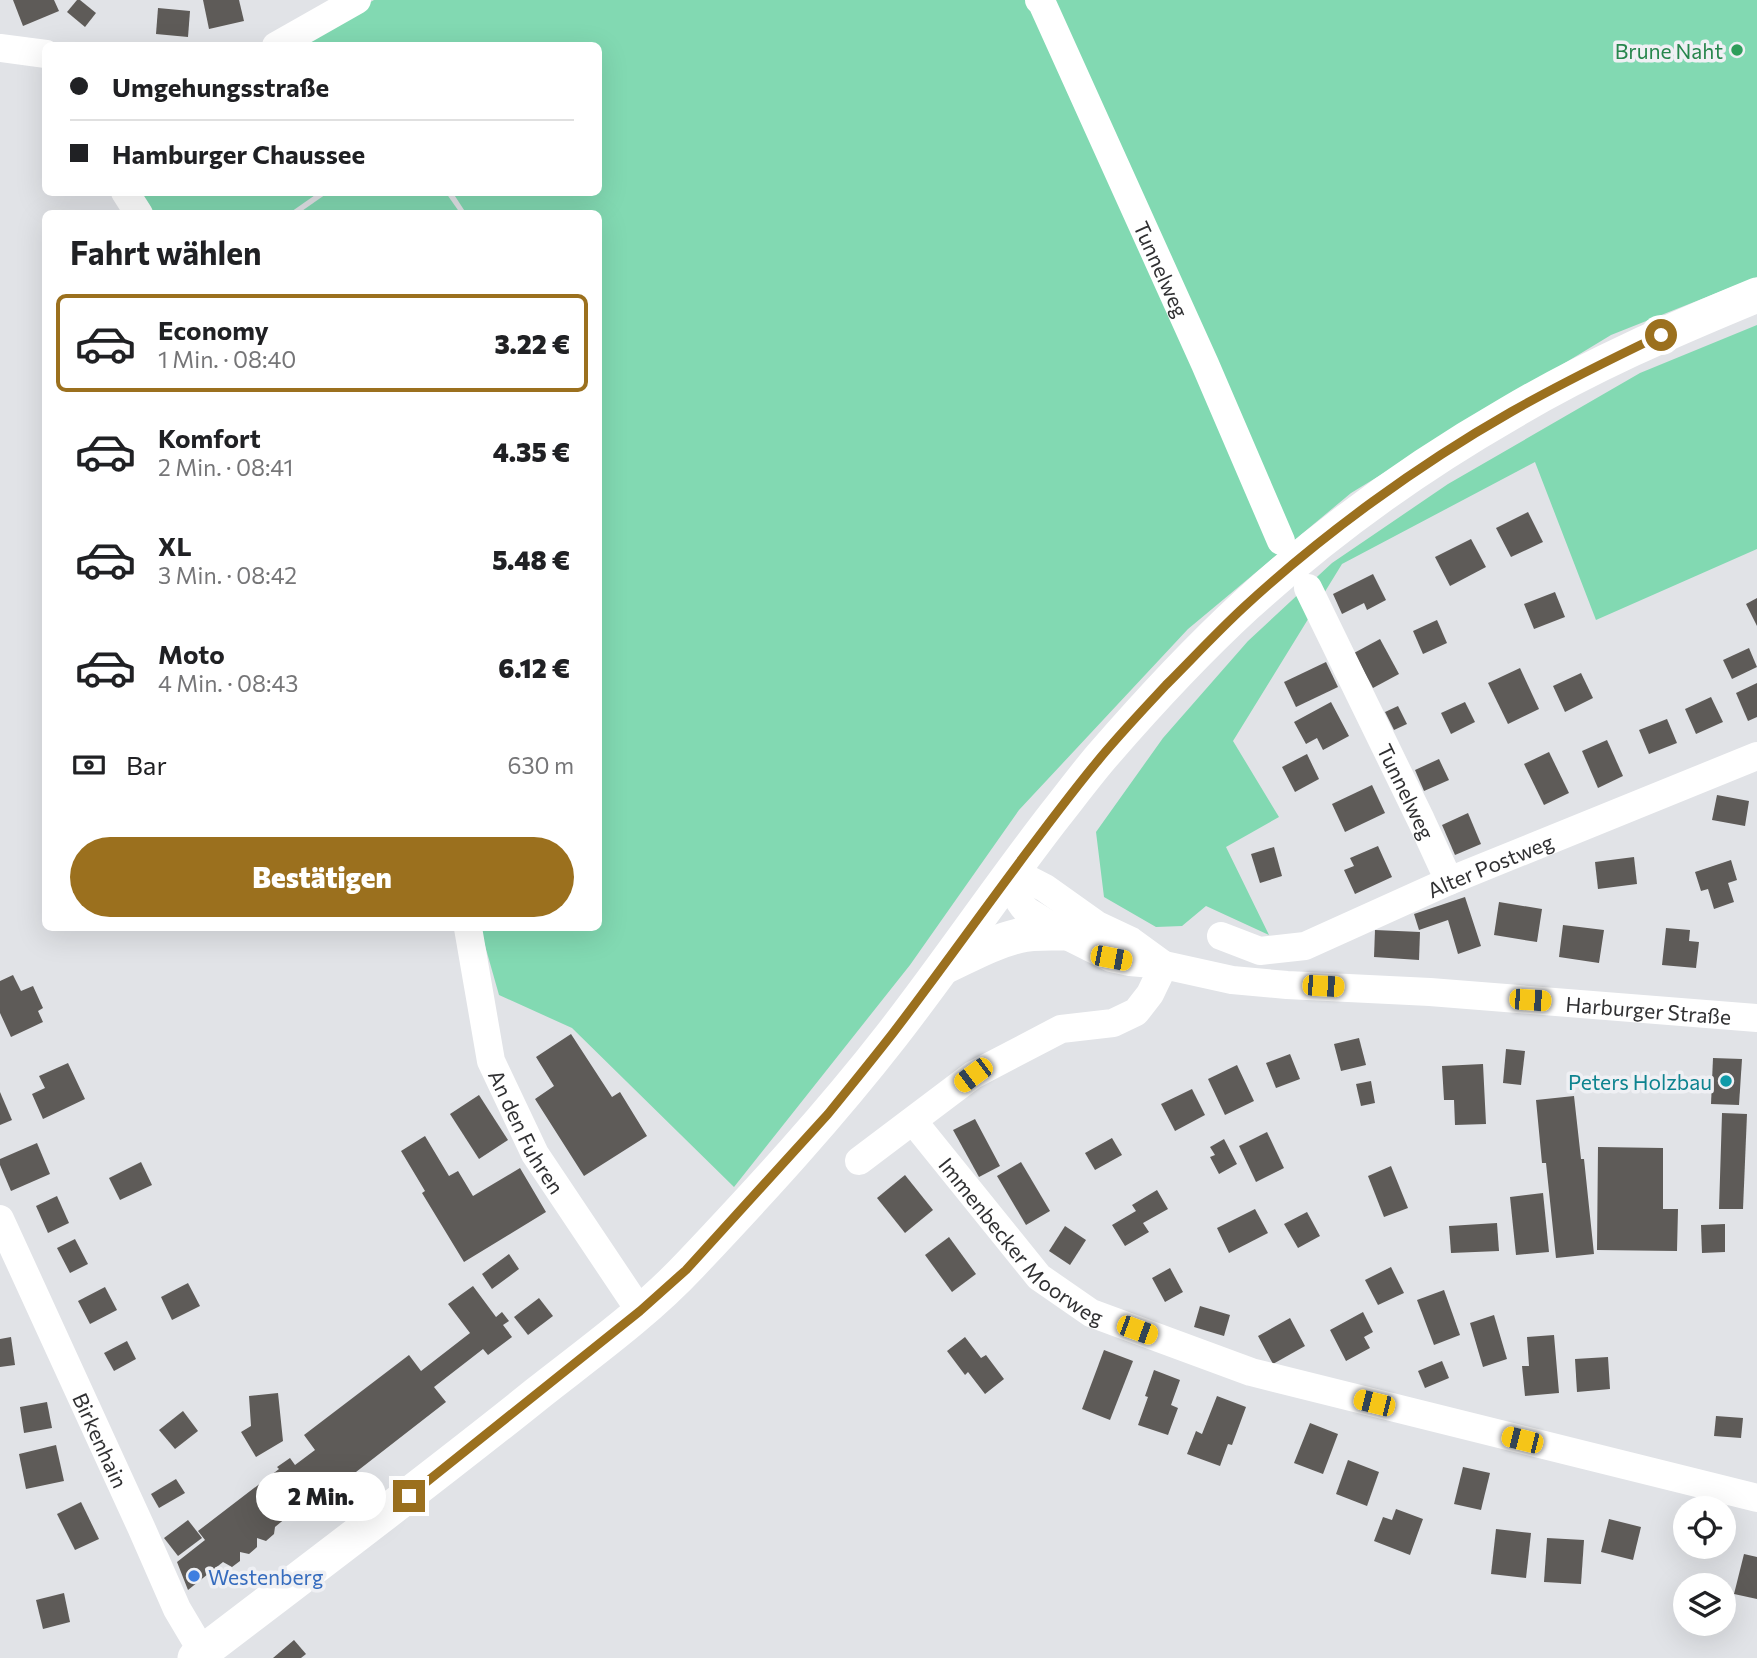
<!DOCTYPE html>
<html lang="de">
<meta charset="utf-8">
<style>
:root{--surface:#fff;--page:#f6f6f6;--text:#202124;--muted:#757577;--line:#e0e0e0;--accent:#9b701e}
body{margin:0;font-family:Commissioner,sans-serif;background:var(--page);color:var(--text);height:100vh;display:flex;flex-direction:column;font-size:26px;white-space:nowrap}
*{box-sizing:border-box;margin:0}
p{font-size:23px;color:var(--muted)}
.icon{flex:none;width:38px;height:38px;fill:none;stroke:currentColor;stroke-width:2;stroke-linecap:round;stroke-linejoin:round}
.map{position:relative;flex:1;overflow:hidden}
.drawer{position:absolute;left:42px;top:210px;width:560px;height:721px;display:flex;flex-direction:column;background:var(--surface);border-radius:10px;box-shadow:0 7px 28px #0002}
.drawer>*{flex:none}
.top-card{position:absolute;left:42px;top:42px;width:560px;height:154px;border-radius:10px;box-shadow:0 7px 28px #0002;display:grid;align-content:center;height:154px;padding:0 28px;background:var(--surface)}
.controls{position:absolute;left:1673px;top:1496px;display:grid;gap:14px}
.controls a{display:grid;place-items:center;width:63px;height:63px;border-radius:50%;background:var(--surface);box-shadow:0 7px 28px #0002;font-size:35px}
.end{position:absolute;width:32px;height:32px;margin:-16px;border:9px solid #9b701e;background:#fff;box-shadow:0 0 0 4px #fff}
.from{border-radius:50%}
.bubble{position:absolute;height:49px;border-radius:24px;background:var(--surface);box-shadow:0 7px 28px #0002;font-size:23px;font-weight:800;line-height:49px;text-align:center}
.car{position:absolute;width:21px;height:42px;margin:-21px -10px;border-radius:9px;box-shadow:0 0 5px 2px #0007;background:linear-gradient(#f5c518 24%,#345 0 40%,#f5c518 0 76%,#345 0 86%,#f5c518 0)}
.top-card b{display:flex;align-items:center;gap:24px;height:66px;font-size:26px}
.top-card b+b{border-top:2px solid var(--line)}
.top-card i{width:18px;height:18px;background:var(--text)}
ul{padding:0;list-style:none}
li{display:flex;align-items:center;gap:21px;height:98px;margin:0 14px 10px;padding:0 14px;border:4px solid transparent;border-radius:10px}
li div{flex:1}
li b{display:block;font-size:26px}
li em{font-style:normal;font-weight:800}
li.active{border-color:var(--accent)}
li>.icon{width:63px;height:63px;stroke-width:1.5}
h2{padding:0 28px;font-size:32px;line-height:84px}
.pay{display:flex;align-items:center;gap:18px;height:77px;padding:0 28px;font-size:26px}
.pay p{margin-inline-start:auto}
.action{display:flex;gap:14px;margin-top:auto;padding:14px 28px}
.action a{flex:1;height:80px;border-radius:42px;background:var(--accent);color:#fff;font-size:28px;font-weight:800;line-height:80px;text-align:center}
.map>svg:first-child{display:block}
.green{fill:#82d9b2}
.building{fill:#5e5b58}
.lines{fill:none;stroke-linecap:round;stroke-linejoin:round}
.minor{stroke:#fff;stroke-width:28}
.major{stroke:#fff;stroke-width:35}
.route{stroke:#9b701e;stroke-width:9}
.leisure-dot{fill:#2e9e5b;stroke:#eff0f4;stroke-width:2.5}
.culture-dot{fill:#0f9aa8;stroke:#eff0f4;stroke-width:2.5}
.shop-dot{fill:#3f7fe0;stroke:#eff0f4;stroke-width:2.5}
.labels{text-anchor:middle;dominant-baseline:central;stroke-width:7;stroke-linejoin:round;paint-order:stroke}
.leisure-label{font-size:21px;fill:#27864d;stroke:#eff0f4;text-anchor:end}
.street-label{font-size:21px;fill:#303032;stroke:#eff0f4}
.culture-label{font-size:21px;fill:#0d838f;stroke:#eff0f4;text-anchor:end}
.shop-label{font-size:21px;fill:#366cbe;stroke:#eff0f4;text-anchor:start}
</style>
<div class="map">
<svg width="1757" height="1658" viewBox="0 0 1757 1658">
<rect width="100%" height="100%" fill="#e1e3e7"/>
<g class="green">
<polygon points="374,0 1757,0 1757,277 1611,335 1351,493 1188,629 1019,810 910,965 734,1187 572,1028 499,995 480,928 598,928 598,214 466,213 453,193 598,192 598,46 294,46"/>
<polygon points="329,192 446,193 460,213 299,213"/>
<polygon points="134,193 318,193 288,214 148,213"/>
<polygon points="1757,325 1757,549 1596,620 1535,462 1342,564 1233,741 1279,817 1226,847 1269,935 1206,906 1182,926 1156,927 1104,897 1096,832 1163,738 1248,641 1332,563 1448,484 1640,373"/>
</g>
<g class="building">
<polygon points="13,0 54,0 59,11 23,26"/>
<polygon points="77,0 80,0 96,13 85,27 67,12"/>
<polygon points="203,0 239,0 244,21 209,29"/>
<polygon points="158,8 190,11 188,37 156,34"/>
<polygon points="1528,512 1543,542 1511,557 1496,528"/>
<polygon points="1471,539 1486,567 1450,586 1435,557"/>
<polygon points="1373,574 1386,600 1367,610 1364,603 1342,614 1333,594"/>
<polygon points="1555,592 1565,617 1534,629 1524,604"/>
<polygon points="1757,598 1757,626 1746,604"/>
<polygon points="1437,620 1447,643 1423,654 1413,631"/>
<polygon points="1380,639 1399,674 1373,688 1354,653"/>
<polygon points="1749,648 1757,667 1732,679 1723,660"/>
<polygon points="1326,662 1338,687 1296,707 1284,682"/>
<polygon points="1520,668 1539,709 1508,724 1488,683"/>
<polygon points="1581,673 1593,698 1565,712 1553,686"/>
<polygon points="1757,683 1757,717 1748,721 1736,693"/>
<polygon points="1711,697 1723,722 1696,734 1685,709"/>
<polygon points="1331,702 1349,736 1323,750 1317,738 1306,744 1294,722"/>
<polygon points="1465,702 1475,722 1451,734 1441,713"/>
<polygon points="1398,706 1407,724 1394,730 1385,712"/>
<polygon points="1667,719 1677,743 1649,754 1639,730"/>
<polygon points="1607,740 1623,776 1598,788 1582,751"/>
<polygon points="1549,752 1569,793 1544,805 1524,764"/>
<polygon points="1307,754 1319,779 1295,792 1282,767"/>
<polygon points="1439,759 1449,780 1424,791 1415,770"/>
<polygon points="1372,785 1385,813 1345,832 1332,804"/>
<polygon points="1717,795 1749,801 1745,826 1712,820"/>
<polygon points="1468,813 1481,844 1455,855 1442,825"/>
<polygon points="1378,846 1392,877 1355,894 1344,870 1354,866 1350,858"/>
<polygon points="1274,847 1282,876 1260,883 1251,854"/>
<polygon points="1634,857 1637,884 1598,889 1595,862"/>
<polygon points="1731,860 1737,880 1728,883 1734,902 1714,909 1708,889 1701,891 1695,872"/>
<polygon points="1465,897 1481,946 1458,954 1448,920 1419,930 1414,914"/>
<polygon points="1499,902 1542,909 1537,942 1494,935"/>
<polygon points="1563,925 1604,930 1599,963 1559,957"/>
<polygon points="1666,928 1690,930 1689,941 1699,942 1696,968 1662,965"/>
<polygon points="1375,930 1420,932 1419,960 1374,957"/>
<polygon points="13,975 21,991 33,986 43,1008 38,1011 43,1022 11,1037 0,1013 0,981"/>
<polygon points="571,1034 612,1097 620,1092 647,1136 584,1176 535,1099 554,1086 536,1057"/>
<polygon points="1359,1038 1366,1065 1341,1071 1334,1044"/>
<polygon points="1506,1049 1525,1051 1521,1085 1503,1083"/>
<polygon points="1290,1054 1300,1079 1276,1088 1266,1063"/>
<polygon points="1713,1058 1742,1059 1739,1105 1711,1104"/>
<polygon points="68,1063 85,1099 43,1119 32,1094 45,1088 39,1076"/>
<polygon points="1483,1064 1486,1124 1455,1125 1454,1100 1444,1100 1442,1066"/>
<polygon points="1237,1065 1254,1101 1225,1115 1208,1079"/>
<polygon points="1371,1081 1375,1103 1361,1106 1356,1084"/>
<polygon points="1192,1089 1205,1115 1175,1131 1161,1104"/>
<polygon points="0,1092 12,1120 0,1125"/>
<polygon points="479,1095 508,1140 479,1159 450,1114"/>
<polygon points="1574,1096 1581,1159 1584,1159 1594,1254 1556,1258 1546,1163 1542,1163 1536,1100"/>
<polygon points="1722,1113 1747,1114 1743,1209 1719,1209"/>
<polygon points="975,1119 1000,1166 979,1177 953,1130"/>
<polygon points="1267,1132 1284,1168 1256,1182 1239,1146"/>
<polygon points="425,1136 449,1176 458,1171 473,1196 520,1168 546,1212 464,1262 422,1193 425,1191 401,1151"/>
<polygon points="1112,1138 1122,1155 1095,1170 1085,1153"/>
<polygon points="1224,1139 1237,1164 1219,1174 1210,1157 1215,1155 1210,1147"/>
<polygon points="37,1143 50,1174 11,1191 0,1165 0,1159"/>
<polygon points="1598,1147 1663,1148 1663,1209 1678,1209 1677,1251 1597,1250"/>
<polygon points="141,1162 152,1185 120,1200 109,1178"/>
<polygon points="1021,1162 1050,1211 1026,1225 997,1176"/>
<polygon points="1391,1166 1408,1208 1384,1217 1368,1176"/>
<polygon points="905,1175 933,1210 905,1233 877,1198"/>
<polygon points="1157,1190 1168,1209 1143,1223 1149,1232 1125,1246 1112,1225 1136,1211 1132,1205"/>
<polygon points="1543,1193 1549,1252 1516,1255 1510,1197"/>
<polygon points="57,1196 69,1223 48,1233 36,1206"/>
<polygon points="1255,1209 1268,1233 1229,1253 1217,1228"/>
<polygon points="1307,1212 1320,1236 1298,1248 1284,1224"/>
<polygon points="1497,1223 1499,1251 1451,1253 1449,1226"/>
<polygon points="1725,1224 1725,1252 1702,1253 1701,1225"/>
<polygon points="1065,1226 1086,1240 1070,1265 1049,1251"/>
<polygon points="949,1237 976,1274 952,1292 925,1255"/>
<polygon points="75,1239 88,1264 70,1273 57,1248"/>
<polygon points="509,1254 519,1269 492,1289 482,1274"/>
<polygon points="1391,1267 1404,1293 1378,1305 1365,1280"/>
<polygon points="1170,1268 1183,1292 1165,1302 1152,1278"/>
<polygon points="188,1283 200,1306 172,1320 161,1297"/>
<polygon points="473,1286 496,1317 502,1312 509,1321 503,1325 512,1337 488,1355 483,1349 434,1387 446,1402 320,1500 315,1494 275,1527 274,1534 266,1541 257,1538 257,1547 249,1554 240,1552 240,1561 232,1567 223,1562 188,1590 177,1562 205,1540 198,1531 279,1469 277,1467 290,1458 295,1465 315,1450 304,1435 409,1355 421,1371 470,1333 448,1304"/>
<polygon points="105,1287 117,1310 90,1324 78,1301"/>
<polygon points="1444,1290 1460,1335 1434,1345 1417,1300"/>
<polygon points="539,1298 553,1316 528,1335 514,1317"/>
<polygon points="1200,1306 1230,1315 1224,1336 1194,1327"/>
<polygon points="1363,1312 1373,1332 1364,1337 1370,1348 1346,1361 1330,1330"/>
<polygon points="1494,1315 1507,1359 1483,1367 1470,1323"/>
<polygon points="1290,1318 1305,1346 1273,1364 1258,1336"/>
<polygon points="1554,1335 1559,1393 1525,1396 1522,1366 1529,1366 1527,1337"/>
<polygon points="11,1337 15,1365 0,1367 0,1339"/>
<polygon points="965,1337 981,1358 986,1355 1004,1379 985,1394 968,1372 965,1375 947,1351"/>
<polygon points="127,1341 136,1359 114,1371 104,1353"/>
<polygon points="1104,1350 1133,1361 1110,1420 1082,1409"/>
<polygon points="1608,1357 1610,1389 1577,1392 1575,1359"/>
<polygon points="1442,1361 1449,1378 1425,1388 1418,1371"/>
<polygon points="1154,1370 1180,1380 1171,1405 1178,1408 1168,1435 1138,1425 1148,1397 1145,1396"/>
<polygon points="278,1393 283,1441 256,1457 241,1432 251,1426 249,1396"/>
<polygon points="1217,1396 1246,1407 1232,1445 1228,1444 1220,1466 1187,1454 1196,1431 1202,1434"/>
<polygon points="47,1402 52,1428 24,1433 20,1407"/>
<polygon points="183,1411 198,1431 175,1449 159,1430"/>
<polygon points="1716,1416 1743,1418 1741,1438 1714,1436"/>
<polygon points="1310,1423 1338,1434 1323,1474 1294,1463"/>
<polygon points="56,1445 64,1481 26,1489 19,1454"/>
<polygon points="1348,1460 1379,1472 1367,1506 1336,1494"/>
<polygon points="1463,1467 1490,1473 1481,1510 1454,1504"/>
<polygon points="176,1479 185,1493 159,1508 151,1494"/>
<polygon points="81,1502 99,1539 75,1550 57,1514"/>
<polygon points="1396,1509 1423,1519 1410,1555 1374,1541 1383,1517 1392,1520"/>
<polygon points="1609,1519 1641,1527 1633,1560 1601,1552"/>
<polygon points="188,1520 202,1538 178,1556 164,1538"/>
<polygon points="1496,1529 1531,1533 1526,1578 1491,1574"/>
<polygon points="1547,1538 1584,1540 1581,1584 1544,1582"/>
<polygon points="1744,1554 1757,1557 1757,1599 1734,1594"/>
<polygon points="64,1593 70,1622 43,1629 36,1600"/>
<polygon points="294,1640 306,1654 301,1658 273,1658"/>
</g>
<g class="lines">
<g class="minor">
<path id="s1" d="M1039 0 1042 3 1205 364 1281 541"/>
<polyline points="276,46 357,0"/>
<polyline points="0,48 46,54"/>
<polyline points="125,192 139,214"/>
<path id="s2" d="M1308 588 1421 820 1449 881"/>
<path id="s3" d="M1012 871C1013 887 1015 899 1027 911L1071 938 1111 958 1130 962 1164 965 1232 980 1287 985 1430 992 1757 1018"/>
<polyline points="1012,871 1045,888 1097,925 1131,941 1164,965"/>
<path id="s4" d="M468 928 491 1061 535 1154 640 1311"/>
<path id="s5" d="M1221 936 1260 951 1305 946 1449 881 1757 756"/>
<path id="s6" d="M913 1121 1039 1277 1091 1313 1251 1372 1757 1498"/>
<polyline points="859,1161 973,1075 1061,1029 1113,1023 1136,1012 1150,994 1164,965"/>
<path id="s7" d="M0 1219 141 1527 177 1609 206 1658"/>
</g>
<g class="major">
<path d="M944 967C968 956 992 942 1018 936 1032 932 1048 933 1063 933"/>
<path d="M195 1658C310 1570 425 1484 537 1394 589 1353 645 1313 690 1265 760 1191 829 1116 892 1035 948 963 999 887 1055 815 1070 796 1085 776 1101 757 1146 705 1195 652 1246 605 1326 532 1416 467 1510 413 1589 366 1672 330 1757 295"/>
</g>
</g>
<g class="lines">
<path class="route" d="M409 1496 640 1311 686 1270 828 1114C850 1087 872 1060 893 1033 962 943 1025 850 1096 763 1118 736 1142 711 1166 685 1192 659 1217 632 1244 607 1323 534 1418 465 1511 412 1560 384 1611 359 1661 335"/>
</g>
<circle class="leisure-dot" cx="1737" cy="50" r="7"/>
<circle class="culture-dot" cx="1726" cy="1081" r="7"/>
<circle class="shop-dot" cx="194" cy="1576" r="7"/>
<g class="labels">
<g class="leisure-label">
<text x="1723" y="50">Brune Naht</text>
</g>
<g class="street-label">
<text stroke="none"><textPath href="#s1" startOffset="296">Tunnelweg</textPath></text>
<text stroke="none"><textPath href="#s2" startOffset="226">Tunnelweg</textPath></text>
<text stroke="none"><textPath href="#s5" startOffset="289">Alter Postweg</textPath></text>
<text stroke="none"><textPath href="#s3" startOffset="681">Harburger Straße</textPath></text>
<text stroke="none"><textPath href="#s4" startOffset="214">An den Fuhren</textPath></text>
<text stroke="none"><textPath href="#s6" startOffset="163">Immenbecker Moorweg</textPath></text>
<text stroke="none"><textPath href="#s7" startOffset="243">Birkenhain</textPath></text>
</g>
<g class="culture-label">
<text x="1712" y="1081">Peters Holzbau</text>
</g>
<g class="shop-label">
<text x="208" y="1576">Westenberg</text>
</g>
</g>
</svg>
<div class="controls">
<a><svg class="icon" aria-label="locate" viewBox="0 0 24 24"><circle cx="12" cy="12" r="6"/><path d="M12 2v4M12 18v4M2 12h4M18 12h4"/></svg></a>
<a><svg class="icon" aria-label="layers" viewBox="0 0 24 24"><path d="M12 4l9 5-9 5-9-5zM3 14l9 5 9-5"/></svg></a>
</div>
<i class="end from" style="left:1661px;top:335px"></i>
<i class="end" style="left:409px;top:1496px"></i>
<div class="bubble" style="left:256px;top:1472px;width:130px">2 Min.</div>
<i class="car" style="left:1111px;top:958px;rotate:101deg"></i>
<i class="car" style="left:1323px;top:986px;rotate:93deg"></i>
<i class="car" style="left:1530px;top:1000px;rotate:94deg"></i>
<i class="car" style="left:973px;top:1075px;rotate:233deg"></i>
<i class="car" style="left:1137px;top:1330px;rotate:110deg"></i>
<i class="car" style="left:1374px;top:1403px;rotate:284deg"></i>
<i class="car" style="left:1522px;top:1440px;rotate:284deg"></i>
<div class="top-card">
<b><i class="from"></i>Umgehungsstraße</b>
<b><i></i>Hamburger Chaussee</b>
</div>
<section class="drawer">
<h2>Fahrt wählen</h2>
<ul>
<li class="active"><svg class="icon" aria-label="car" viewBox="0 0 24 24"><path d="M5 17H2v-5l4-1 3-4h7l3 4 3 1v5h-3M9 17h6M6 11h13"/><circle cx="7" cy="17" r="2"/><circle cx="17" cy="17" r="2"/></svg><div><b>Economy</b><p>1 Min. · 08:40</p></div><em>3.22 €</em></li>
<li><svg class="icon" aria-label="car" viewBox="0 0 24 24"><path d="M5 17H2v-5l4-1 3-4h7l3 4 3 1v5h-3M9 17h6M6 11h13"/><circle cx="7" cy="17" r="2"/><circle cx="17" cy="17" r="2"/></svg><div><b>Komfort</b><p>2 Min. · 08:41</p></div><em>4.35 €</em></li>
<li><svg class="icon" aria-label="car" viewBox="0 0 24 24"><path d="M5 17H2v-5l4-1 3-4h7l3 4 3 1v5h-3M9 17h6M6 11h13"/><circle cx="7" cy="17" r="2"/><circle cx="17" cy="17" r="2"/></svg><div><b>XL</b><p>3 Min. · 08:42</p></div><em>5.48 €</em></li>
<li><svg class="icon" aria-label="car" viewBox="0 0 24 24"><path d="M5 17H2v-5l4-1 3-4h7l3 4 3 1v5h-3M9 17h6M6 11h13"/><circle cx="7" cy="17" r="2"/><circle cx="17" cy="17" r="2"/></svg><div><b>Moto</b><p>4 Min. · 08:43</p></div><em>6.12 €</em></li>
</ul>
<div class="pay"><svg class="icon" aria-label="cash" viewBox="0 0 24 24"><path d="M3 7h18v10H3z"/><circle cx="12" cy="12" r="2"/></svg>Bar<p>630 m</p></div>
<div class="action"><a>Bestätigen</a></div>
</section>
</div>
